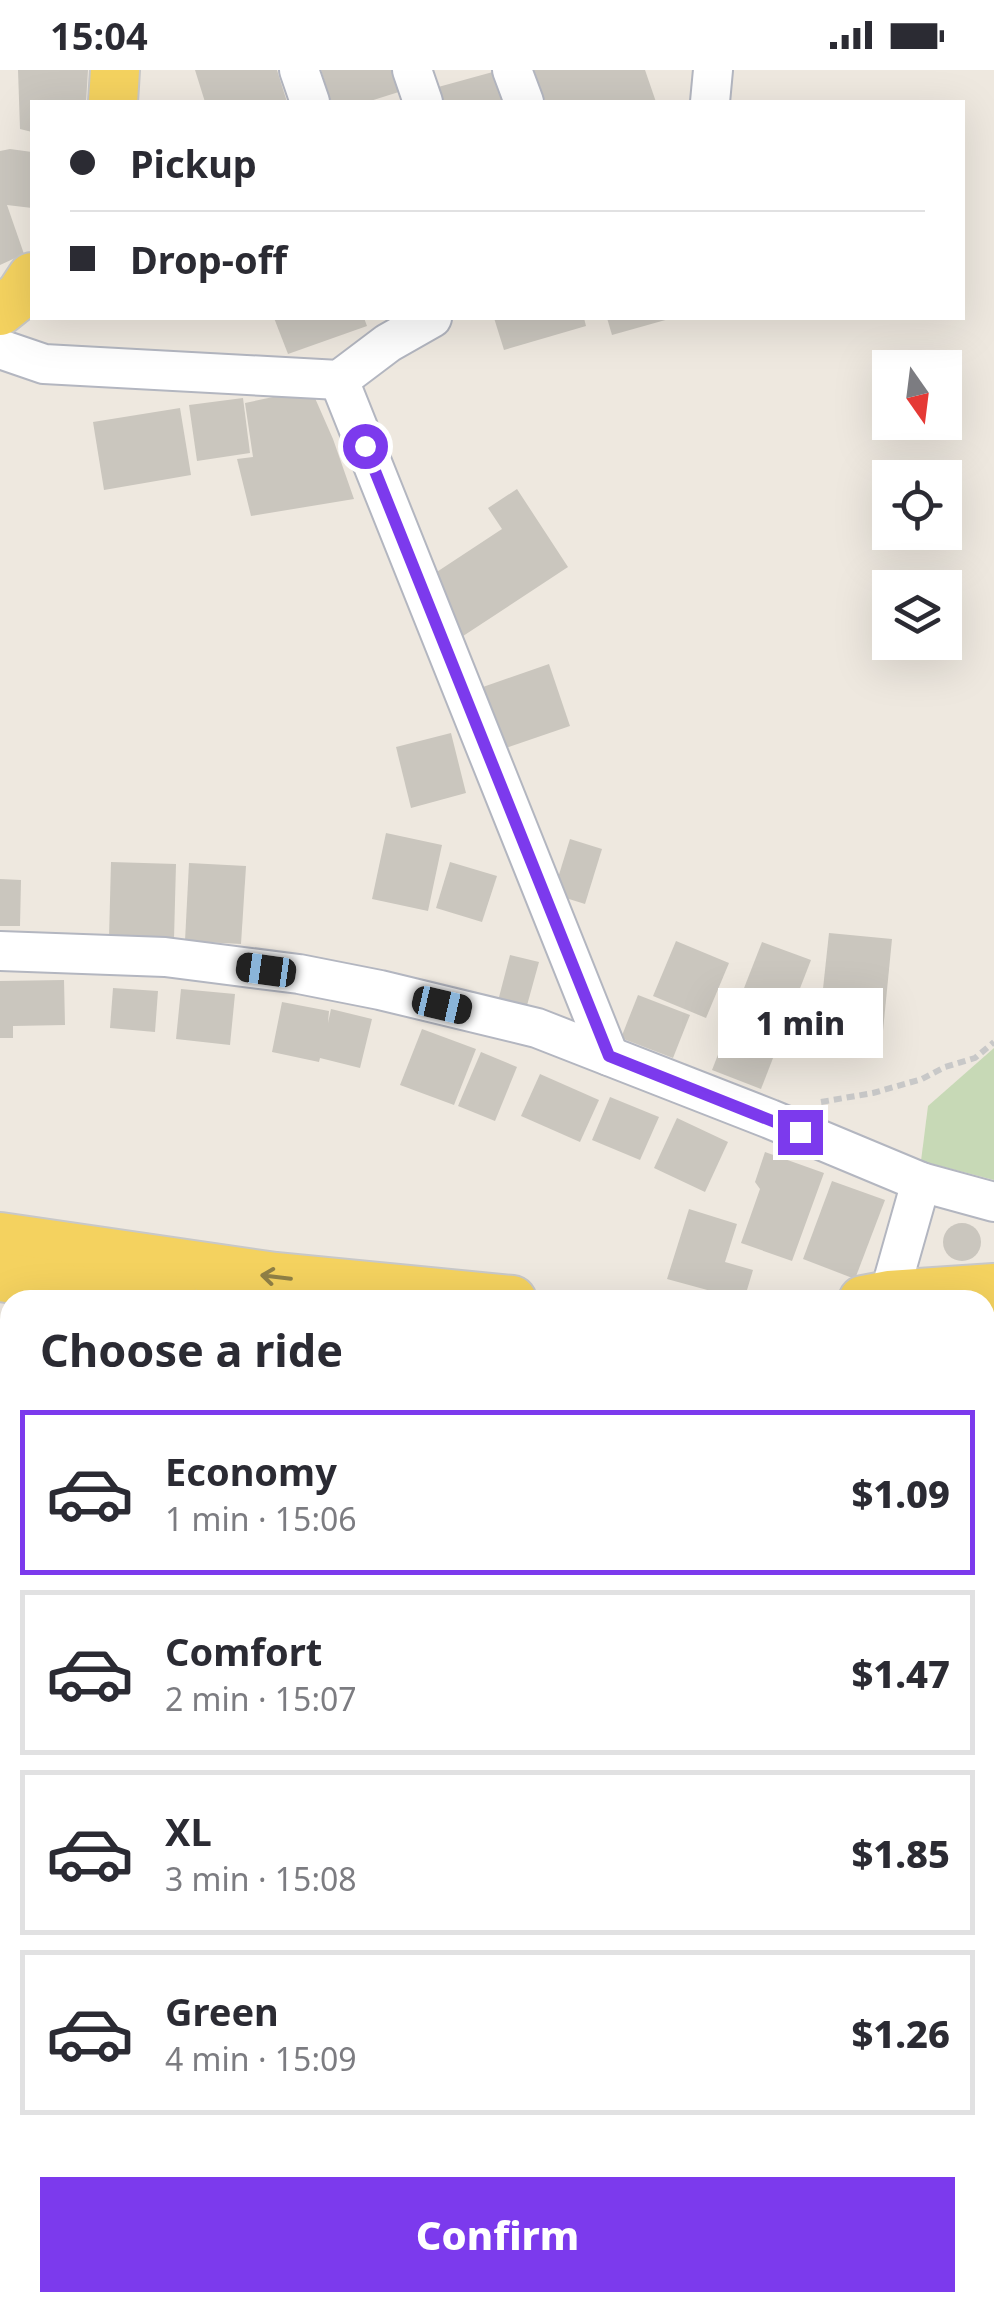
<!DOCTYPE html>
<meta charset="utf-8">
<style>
:root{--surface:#fff;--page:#f7f7f7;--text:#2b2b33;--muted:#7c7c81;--line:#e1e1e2;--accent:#7c3aed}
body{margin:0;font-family:"Noto Sans",sans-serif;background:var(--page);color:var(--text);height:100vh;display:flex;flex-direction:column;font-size:38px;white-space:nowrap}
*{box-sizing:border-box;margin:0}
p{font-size:32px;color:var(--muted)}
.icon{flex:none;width:55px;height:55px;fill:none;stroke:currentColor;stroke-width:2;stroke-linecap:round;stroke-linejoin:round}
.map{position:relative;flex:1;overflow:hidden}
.side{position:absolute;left:0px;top:1220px;width:995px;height:1022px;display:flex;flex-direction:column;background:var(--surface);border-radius:30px 30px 0 0;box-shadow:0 10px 40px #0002}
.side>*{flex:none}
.banner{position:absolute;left:30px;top:30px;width:935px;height:220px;border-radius:0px;box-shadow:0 10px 40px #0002;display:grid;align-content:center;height:220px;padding:0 40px;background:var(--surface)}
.needle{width:65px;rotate:166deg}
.buttons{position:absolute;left:872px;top:280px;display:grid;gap:20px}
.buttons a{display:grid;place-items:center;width:90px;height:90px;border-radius:0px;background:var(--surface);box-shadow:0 10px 40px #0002;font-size:50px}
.end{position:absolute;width:45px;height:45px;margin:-22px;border:12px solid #7c3aed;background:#fff;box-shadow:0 0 0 5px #fff}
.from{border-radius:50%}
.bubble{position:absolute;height:70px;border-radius:0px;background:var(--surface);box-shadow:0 10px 40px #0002;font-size:32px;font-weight:800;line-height:70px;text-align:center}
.car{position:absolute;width:30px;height:60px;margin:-30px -15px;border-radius:12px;box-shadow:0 0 8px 2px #0007;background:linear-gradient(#222 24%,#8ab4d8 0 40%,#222 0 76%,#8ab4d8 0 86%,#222 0)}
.banner b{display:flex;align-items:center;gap:35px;height:95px;font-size:38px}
.banner b+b{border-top:2px solid var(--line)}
.banner i{width:25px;height:25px;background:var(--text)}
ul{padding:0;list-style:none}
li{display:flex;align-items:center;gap:30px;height:165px;margin:0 20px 15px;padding:0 20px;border:5px solid var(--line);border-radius:0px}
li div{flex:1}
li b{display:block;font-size:38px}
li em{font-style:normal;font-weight:800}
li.selected{border-color:var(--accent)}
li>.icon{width:90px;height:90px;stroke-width:1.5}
h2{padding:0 40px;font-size:45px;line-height:120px}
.button{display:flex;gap:20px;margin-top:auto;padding:20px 40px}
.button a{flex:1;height:115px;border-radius:0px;background:var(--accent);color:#fff;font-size:40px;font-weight:800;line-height:115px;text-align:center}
.status{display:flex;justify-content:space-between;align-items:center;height:70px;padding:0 50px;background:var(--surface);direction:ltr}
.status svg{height:28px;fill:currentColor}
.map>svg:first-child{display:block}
.cemetery{fill:#c7d9b6}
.building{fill:#cac6be}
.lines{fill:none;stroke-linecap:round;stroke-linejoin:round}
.minor-casing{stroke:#b3b6c0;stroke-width:42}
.major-casing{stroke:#c8c8c8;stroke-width:52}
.path{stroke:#c8c8c8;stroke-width:6;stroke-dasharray:8 5;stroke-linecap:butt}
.minor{stroke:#fff;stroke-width:38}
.major{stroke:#f4d25f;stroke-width:48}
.oneway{stroke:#908046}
.route{stroke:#7c3aed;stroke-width:12}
</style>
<div class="status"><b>15:04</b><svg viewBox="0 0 49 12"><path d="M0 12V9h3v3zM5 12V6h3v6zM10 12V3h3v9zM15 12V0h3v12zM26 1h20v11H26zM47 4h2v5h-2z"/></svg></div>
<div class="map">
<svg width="994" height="2242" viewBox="0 0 994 2242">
<rect width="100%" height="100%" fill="#eee8df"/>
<polygon class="cemetery" points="994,978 994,1110 921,1091 928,1036"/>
<g class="building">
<polygon points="18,0 88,0 86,32 32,32 32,62 20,59"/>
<polygon points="195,0 277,0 287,32 205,32"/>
<polygon points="321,0 395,0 402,21 367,32 331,32"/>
<polygon points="500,0 513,32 435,32 431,19"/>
<polygon points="534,0 645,0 656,32 545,32"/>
<polygon points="10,79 32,82 32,138 7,135 24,184 0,195 0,81"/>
<polygon points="274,248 364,248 367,256 288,284"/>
<polygon points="494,248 584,248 586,256 504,280"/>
<polygon points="607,248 669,248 669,249 612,265"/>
<polygon points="311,319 333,369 354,429 251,446 237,389 253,387 245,333"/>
<polygon points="243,328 250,383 197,391 189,335"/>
<polygon points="180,338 191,405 104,420 93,352"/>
<polygon points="517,419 568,497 457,570 420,513 502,459 488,438"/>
<polygon points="549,594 570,656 500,680 480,618"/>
<polygon points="451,663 466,723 411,738 396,677"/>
<polygon points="386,763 442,775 428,841 372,829"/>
<polygon points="570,769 602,779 585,834 553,824"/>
<polygon points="111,792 176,794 174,869 109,868"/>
<polygon points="450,792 497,806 482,852 436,838"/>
<polygon points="189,793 246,796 241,874 185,871"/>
<polygon points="0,809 21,810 20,856 0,856"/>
<polygon points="829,863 892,869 882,971 818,965"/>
<polygon points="676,871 729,893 706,948 653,926"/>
<polygon points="762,872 811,890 761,1019 712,1000"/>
<polygon points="510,885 539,892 526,939 498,931"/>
<polygon points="64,910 65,955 13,956 13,968 0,968 0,911"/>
<polygon points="113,918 158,921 155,962 110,958"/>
<polygon points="181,919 235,924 230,975 176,969"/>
<polygon points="638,925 690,945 673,988 621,968"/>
<polygon points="282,932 329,941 328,953 331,939 372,949 360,998 320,988 319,992 272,982"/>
<polygon points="422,959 476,979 454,1035 400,1015"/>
<polygon points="481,982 517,997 495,1051 458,1036"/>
<polygon points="540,1004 599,1030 580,1072 521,1046"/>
<polygon points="610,1027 659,1047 640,1090 592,1070"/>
<polygon points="677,1048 728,1072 705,1122 654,1098"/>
<polygon points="765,1082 824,1103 792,1191 741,1173 760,1119 755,1112"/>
<polygon points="832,1111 885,1130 855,1209 803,1189"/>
<polygon points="689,1139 737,1154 725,1192 753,1200 744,1230 667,1209"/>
<circle cx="962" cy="1172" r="19"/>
<polygon points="10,1320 10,1449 0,1456 0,1326"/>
<polygon points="10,1499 10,1618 0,1624 0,1505"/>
<polygon points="0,1709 10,1726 10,1775 0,1781"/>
<polygon points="10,1813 10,1932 0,1932 0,1818"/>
</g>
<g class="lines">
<defs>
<g id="minor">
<polyline points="299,0 310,32"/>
<polyline points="412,0 423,32"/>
<polyline points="512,0 524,32"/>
<polyline points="710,32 713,0"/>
<polyline points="0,279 44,294 339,310 388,273 432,248"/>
<polyline points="339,310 609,986"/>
<polyline points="0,881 165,887 299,904 380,920 537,958 770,1049 921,1112 994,1132"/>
<polyline points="889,1225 921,1112"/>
<polyline points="985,1260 994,1260"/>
<polyline points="0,1292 10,1283"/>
<polyline points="0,1473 10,1467"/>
<polyline points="985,1563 994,1561"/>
<polyline points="0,1642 10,1636"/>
<polyline points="0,1794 10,1788"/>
<polyline points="0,1942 10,1942"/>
<polyline points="67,2242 75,2232"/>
</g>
<g id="major">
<polyline points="113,32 115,0"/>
<polyline points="0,241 20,225 32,207"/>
<polyline points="0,1167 275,1207 512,1230"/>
<polyline points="0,1207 53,1214 62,1219 174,1230"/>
<polyline points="863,1230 889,1225 994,1218"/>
</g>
</defs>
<use href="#minor" class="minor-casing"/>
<use href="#major" class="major-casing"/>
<polyline class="path" points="821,1032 873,1023 922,1009 945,997 975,988 994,972"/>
<use href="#minor" class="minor"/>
<use href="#major" class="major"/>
</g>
<defs><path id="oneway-shaft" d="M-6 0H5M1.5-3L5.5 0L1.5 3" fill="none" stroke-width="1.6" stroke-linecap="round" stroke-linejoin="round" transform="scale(2.5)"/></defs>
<use class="oneway" href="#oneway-shaft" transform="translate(276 1207) rotate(-173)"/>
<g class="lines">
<polyline class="route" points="365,376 609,986 800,1062"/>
</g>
</svg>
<div class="buttons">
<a><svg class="needle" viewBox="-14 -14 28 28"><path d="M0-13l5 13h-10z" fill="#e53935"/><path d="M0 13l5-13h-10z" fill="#7c7c81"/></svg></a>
<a><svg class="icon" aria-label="locate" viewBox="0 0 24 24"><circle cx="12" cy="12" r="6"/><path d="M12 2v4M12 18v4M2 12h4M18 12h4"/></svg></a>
<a><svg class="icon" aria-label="layers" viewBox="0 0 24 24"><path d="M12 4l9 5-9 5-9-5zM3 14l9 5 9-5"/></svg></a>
</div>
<i class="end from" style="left:365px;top:376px"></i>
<i class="end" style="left:800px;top:1062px"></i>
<div class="bubble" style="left:718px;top:918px;width:165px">1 min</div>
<i class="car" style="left:266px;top:900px;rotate:278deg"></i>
<i class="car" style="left:442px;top:935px;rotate:103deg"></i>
<div class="banner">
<b><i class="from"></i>Pickup</b>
<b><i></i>Drop-off</b>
</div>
<section class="side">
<h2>Choose a ride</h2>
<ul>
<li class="selected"><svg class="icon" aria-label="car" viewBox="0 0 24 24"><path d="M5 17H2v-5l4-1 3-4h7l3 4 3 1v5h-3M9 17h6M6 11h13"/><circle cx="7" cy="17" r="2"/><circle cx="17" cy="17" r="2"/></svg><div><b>Economy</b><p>1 min · 15:06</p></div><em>$1.09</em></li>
<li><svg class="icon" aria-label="car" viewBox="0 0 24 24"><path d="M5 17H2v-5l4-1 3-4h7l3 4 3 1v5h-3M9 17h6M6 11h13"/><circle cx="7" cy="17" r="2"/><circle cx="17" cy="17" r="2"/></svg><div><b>Comfort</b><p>2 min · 15:07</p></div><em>$1.47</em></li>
<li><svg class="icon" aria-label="car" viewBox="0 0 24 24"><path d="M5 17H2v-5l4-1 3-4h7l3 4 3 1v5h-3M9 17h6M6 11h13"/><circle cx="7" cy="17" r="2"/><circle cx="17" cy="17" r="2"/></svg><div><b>XL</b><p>3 min · 15:08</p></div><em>$1.85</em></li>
<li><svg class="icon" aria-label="car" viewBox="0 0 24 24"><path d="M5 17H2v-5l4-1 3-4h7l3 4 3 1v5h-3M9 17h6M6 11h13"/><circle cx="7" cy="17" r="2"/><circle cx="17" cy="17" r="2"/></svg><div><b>Green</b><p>4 min · 15:09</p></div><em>$1.26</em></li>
</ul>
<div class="button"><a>Confirm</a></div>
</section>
</div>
